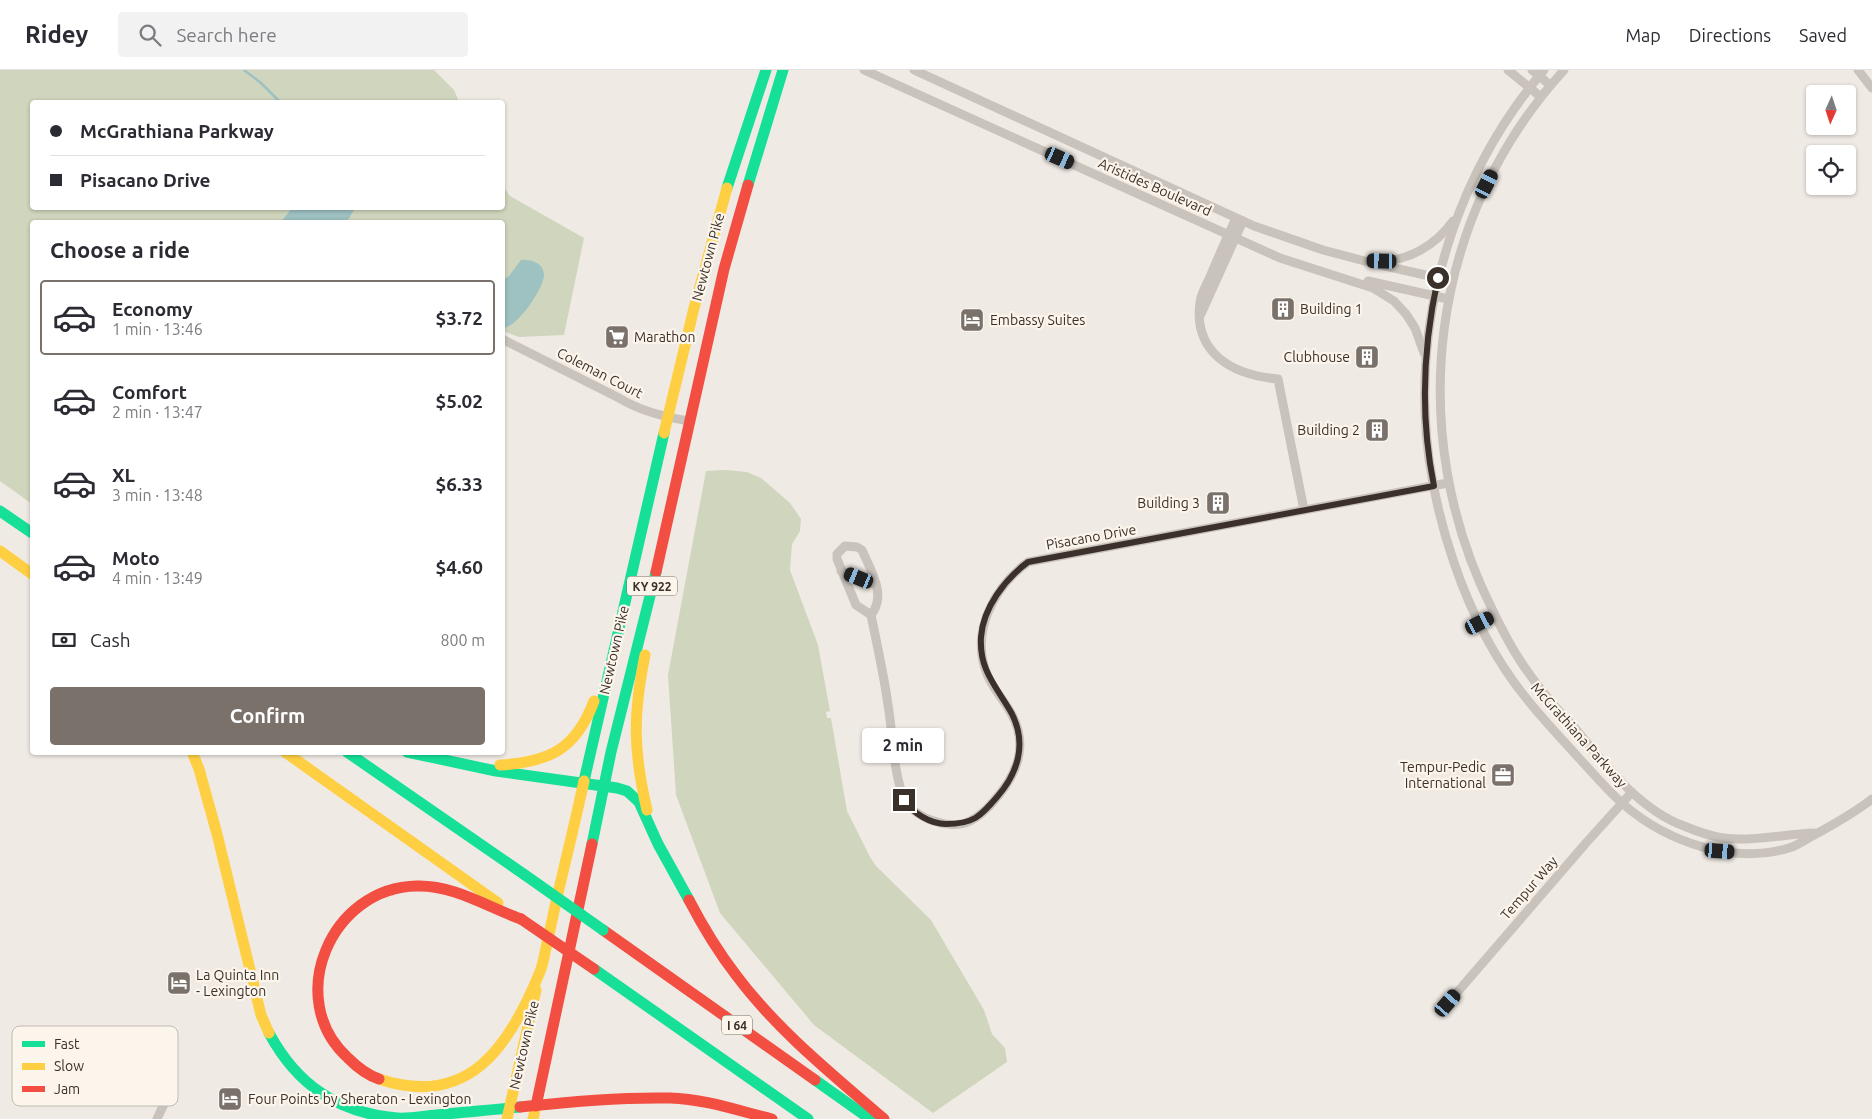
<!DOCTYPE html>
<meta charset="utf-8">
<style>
:root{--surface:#fff;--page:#f2f2f3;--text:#2b2b33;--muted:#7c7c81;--line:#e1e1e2;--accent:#7a716b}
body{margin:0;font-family:Ubuntu,sans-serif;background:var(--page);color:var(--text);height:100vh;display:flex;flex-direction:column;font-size:19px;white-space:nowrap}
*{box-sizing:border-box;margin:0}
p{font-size:16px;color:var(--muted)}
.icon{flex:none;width:28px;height:28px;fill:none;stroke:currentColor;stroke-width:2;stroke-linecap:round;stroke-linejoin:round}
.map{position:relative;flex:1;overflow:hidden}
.details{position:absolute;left:30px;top:150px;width:475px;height:535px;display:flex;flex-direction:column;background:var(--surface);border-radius:5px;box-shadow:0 1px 4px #0004}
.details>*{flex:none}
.hud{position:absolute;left:30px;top:30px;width:475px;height:110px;border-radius:5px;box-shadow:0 1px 4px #0004;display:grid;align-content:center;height:110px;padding:0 20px;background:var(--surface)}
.needle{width:32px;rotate:183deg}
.fabs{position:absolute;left:1806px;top:15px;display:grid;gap:10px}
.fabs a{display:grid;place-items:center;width:50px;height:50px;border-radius:5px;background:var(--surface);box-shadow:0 1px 4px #0004;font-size:25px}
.end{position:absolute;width:22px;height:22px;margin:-11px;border:6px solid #3b302a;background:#fff;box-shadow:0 0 0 2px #fff}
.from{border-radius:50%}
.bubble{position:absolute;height:35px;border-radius:5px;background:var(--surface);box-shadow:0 1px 4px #0004;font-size:16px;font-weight:700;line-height:35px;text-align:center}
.car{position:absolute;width:15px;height:30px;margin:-15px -8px;border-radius:6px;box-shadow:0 0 4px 1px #0007;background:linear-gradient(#222 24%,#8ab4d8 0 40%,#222 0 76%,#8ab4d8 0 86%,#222 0)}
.hud b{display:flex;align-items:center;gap:18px;height:48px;font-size:19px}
.hud b+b{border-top:1px solid var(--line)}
.hud i{width:12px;height:12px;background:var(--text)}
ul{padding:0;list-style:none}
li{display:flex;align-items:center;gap:15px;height:75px;margin:0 10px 8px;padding:0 10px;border:2px solid transparent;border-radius:5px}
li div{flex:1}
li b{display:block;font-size:19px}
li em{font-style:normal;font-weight:700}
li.current{border-color:var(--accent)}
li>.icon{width:45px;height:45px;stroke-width:1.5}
h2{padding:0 20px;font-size:22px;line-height:60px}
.pay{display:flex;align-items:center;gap:12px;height:55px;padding:0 20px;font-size:19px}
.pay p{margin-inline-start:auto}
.button{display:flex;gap:10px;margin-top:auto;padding:10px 20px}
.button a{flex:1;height:58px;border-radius:5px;background:var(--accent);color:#fff;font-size:20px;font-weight:700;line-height:58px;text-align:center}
header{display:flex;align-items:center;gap:30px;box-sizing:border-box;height:70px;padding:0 25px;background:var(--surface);border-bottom:1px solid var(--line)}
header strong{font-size:24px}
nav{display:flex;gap:28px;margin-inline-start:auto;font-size:18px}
.search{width:350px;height:45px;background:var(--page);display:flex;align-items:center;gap:12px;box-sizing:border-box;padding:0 18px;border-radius:5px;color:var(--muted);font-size:19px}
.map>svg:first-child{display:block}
.green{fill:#d0d6bd}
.water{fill:#9ec1c2}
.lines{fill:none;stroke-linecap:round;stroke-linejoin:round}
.stream{stroke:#9ec1c2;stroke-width:2.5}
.street{stroke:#c9c3bc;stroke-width:9}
.fast{stroke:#16e098;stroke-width:11}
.slow{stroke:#ffcf43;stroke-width:11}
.jam{stroke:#f24e42;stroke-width:11}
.fast-bridge{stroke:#16e098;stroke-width:11}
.jam-bridge{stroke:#f24e42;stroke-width:11}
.route{stroke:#3b302a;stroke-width:6}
.labels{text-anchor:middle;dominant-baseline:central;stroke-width:4.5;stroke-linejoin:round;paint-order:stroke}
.shield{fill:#fcf5ec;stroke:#756b64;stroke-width:1}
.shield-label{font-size:12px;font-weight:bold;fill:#3b302a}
.street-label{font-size:14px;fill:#3b302a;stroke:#fcf5ec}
.poi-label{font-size:14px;fill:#3b302a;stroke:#fcf5ec;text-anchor:start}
.key{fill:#fcf5ec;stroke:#c2bab2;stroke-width:1}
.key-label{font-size:14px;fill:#3b302a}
</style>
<header>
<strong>Ridey</strong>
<div class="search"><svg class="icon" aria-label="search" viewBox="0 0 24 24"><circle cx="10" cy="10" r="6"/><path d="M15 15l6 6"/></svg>Search here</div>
<nav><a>Map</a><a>Directions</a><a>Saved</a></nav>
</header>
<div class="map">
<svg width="1872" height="1049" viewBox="0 0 1872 1049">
<rect width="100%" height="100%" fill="#f0eae4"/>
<g class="green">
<polygon points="0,0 434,0 454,20 459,32 32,32 32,138 502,138 503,116 510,126 584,168 564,265 519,267 503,261 502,152 32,152 32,434 0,411"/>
<polygon points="726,400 747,402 761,408 790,433 801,449 800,461 792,474 790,500 818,575 830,641 826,642 827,648 831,648 847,741 870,787 876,796 931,850 984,940 992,964 1005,978 1007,992 933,1043 814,955 720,843 676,725 668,605 706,401"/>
</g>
<g class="water">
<polygon points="292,138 355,138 347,152 281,152"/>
<path d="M521 190C530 189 544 193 544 205 544 218 517 258 503 258V210L509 206Z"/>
</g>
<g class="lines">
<polyline class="stream" points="244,0 261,13 280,32"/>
<g class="street">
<polyline points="864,0 1280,188 1373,218 1394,231 1406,244 1415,258 1424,283"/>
<polyline points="914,0 1254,156 1323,180 1372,193 1452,211"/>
<polyline points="1508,0 1541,27"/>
<polyline points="1532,0 1550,15"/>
<path d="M1544 0C1464 94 1421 217 1425 341 1428 436 1465 553 1526 628 1542 648 1560 667 1577 686 1592 702 1606 719 1623 734 1667 772 1734 796 1792 777 1800 774 1808 768 1816 764 1836 753 1854 743 1872 729"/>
<path d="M1564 0C1429 148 1403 363 1493 541 1503 562 1514 583 1528 602 1541 621 1557 639 1573 656 1604 693 1638 739 1684 756 1696 761 1710 766 1723 768 1751 772 1785 764 1814 763"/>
<polyline points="1858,0 1872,18"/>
<path d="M1236 148C1227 168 1218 187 1210 207 1206 215 1201 224 1200 232 1193 283 1232 305 1278 309L1304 440"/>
<path d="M1377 191C1408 192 1436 175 1453 151"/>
<polyline points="1368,211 1448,229"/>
<polyline points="1201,244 1243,151"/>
<path d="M502 269 619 328C640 341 664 347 689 351"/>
<path d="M845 476 857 477 862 480C871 501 887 525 871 545L856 535 837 489V484Z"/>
<polyline points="841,501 876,515"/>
<path d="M871 545C877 575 884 605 888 635 893 663 893 703 904 728 913 748 950 761 970 751 978 747 987 739 993 732 1016 706 1030 677 1011 643 1004 630 992 618 987 604 970 562 994 517 1028 492L1448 413"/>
<polyline points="1448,933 1586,773 1632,722"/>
<path d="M73 964C95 989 140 1006 170 1021L157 1049"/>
</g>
<g class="fast">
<polyline points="748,115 783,0"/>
<polyline points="727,118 766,0"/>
<polyline points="0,441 32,463"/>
<polyline points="347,682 525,805"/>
<polyline points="407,682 496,701 617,718 627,721 639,732 658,774 689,830"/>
<polyline points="584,711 664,363"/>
<polyline points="592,774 611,682 656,502"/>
<polyline points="594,899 808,1049"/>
<path d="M269 963C297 1015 338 1043 397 1048 410 1049 423 1046 436 1045 464 1042 492 1040 520 1037"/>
<polyline points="815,1010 870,1049"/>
</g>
<g class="slow">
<polyline points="664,363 694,238 727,118"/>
<polyline points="0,481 32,504"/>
<path d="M645 585C633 645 633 680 647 740"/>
<polyline points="192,682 199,699 217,764 261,945 269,963"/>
<polyline points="285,682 498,833"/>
<path d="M500 695C550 692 576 679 594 631"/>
<path d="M379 1009C468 1039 509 977 539 904 543 896 544 887 546 878 550 860 554 841 558 823 567 785 576 748 584 711"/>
<polyline points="507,1049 536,920"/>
<polyline points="533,1049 536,1036"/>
</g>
<g class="jam">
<polyline points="656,502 724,199 748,115"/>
<path d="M689 830C702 855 719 883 736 905 777 960 832 1004 884 1049"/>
<polyline points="603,860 815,1010"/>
<path d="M379 1009C367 1005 357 997 348 988 283 929 331 817 417 816 454 815 487 837 521 849"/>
<polyline points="536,1036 592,774"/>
<path d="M520 1037C570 1032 620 1027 670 1028 705 1029 739 1041 772 1049"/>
</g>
<polyline class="fast-bridge" points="525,805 603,860"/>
<polyline class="jam-bridge" points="521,849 594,899"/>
</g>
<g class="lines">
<path class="route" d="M904 730C913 743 930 754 946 754 973 754 980 747 997 727 1018 703 1027 674 1012 644 997 617 979 601 981 567 983 538 1005 509 1028 492L1434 416C1420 347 1423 276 1438 208"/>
</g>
<defs>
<symbol id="building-square" viewBox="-11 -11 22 22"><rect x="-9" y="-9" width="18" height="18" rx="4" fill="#7a716b" stroke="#fcf5ec"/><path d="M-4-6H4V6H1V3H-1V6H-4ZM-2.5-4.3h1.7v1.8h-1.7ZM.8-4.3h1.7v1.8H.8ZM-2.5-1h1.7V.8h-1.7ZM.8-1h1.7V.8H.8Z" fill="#fff"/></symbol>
<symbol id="hotel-square" viewBox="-11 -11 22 22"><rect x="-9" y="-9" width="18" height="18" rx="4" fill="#7a716b" stroke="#fcf5ec"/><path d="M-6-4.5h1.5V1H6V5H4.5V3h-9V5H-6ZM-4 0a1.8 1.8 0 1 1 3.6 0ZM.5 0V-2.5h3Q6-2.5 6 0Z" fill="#fff"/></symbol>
<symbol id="supermarket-square" viewBox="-11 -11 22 22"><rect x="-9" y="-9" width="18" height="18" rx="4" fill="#7a716b" stroke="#fcf5ec"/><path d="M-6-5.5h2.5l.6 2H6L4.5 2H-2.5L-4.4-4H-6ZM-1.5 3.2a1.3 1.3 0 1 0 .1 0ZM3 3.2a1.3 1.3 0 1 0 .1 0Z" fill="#fff"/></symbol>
<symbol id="office-square" viewBox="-11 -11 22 22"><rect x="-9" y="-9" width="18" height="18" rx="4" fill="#7a716b" stroke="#fcf5ec"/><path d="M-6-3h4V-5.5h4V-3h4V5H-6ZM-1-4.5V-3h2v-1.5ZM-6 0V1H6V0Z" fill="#fff"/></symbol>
</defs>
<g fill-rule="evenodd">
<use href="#building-square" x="1269" y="225" width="28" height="28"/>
<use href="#hotel-square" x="958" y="236" width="28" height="28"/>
<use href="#supermarket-square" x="603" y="253" width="28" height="28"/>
<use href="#building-square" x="1353" y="273" width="28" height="28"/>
<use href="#building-square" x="1363" y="346" width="28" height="28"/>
<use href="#building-square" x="1204" y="419" width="28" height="28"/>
<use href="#office-square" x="1489" y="691" width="28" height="28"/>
<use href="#hotel-square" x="165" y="899" width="28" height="28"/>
<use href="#hotel-square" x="216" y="1015" width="28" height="28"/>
</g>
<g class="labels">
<g class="shield">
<rect x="627" y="506.5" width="50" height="19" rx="4"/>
<rect x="722" y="945.5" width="30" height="19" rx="4"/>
</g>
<g class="shield-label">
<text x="652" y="516">KY 922</text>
<text x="737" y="955">I 64</text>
</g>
<g class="street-label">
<text transform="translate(1155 117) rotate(24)">Aristides Boulevard</text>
<text transform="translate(708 187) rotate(-75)">Newtown Pike</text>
<text transform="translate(600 303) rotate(27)">Coleman Court</text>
<text transform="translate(1091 467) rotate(-10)">Pisacano Drive</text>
<text transform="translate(614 580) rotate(-77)">Newtown Pike</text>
<text transform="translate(1579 665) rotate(48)">McGrathiana Parkway</text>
<text transform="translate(1529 818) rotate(-49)">Tempur Way</text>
<text transform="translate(524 975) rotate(-77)">Newtown Pike</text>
</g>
<g class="poi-label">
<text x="1300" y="239">Building 1</text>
<text x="990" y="250">Embassy Suites</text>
<text x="634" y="267">Marathon</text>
<text x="1350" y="287" text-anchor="end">Clubhouse</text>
<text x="1360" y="360" text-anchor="end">Building 2</text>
<text x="1200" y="433" text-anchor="end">Building 3</text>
<text x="1486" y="697" text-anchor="end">Tempur-Pedic<tspan x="1486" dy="16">International</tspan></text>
<text x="196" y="905">La Quinta Inn<tspan x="196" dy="16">- Lexington</tspan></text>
<text x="248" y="1029">Four Points by Sheraton - Lexington</text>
</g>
</g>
<rect x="12" y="956" width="166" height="80" rx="8" class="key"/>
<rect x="22" y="971" width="23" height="6" fill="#16e098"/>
<rect x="22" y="993" width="23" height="7" fill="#ffcf43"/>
<rect x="22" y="1016" width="23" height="6" fill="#f24e42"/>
<g class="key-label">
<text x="54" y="979">Fast</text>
<text x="54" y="1001">Slow</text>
<text x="54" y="1024">Jam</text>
</g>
</svg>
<div class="fabs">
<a><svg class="needle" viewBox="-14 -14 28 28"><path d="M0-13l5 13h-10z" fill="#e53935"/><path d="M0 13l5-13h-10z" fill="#7c7c81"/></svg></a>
<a><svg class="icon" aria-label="locate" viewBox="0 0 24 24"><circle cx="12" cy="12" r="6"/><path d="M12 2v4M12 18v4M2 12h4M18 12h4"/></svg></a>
</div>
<i class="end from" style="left:1438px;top:208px"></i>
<i class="end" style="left:904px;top:730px"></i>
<div class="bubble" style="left:862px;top:658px;width:82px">2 min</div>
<i class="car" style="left:1060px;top:88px;rotate:114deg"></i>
<i class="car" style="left:1487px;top:114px;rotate:27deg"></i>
<i class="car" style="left:1382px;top:191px;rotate:271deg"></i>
<i class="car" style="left:859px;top:508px;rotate:292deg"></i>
<i class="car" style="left:1480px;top:553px;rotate:63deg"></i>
<i class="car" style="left:1720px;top:781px;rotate:94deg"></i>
<i class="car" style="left:1448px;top:933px;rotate:41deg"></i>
<div class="hud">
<b><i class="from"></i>McGrathiana Parkway</b>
<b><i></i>Pisacano Drive</b>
</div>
<section class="details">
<h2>Choose a ride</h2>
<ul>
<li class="current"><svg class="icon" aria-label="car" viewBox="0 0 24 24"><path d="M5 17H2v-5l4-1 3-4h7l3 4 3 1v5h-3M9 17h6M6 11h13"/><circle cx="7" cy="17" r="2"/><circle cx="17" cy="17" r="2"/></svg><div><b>Economy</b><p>1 min · 13:46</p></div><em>$3.72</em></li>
<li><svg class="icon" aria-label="car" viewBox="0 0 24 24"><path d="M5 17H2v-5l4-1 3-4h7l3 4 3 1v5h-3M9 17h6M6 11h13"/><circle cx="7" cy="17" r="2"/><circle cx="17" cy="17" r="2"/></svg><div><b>Comfort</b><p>2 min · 13:47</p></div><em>$5.02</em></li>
<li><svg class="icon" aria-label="car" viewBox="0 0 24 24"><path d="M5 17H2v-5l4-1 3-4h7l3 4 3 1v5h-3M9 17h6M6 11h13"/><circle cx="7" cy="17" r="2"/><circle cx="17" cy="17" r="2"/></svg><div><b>XL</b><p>3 min · 13:48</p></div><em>$6.33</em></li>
<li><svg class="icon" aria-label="car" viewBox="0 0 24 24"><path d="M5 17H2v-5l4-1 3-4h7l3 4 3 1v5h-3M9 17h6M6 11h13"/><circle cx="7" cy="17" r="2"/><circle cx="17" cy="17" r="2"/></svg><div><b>Moto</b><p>4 min · 13:49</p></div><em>$4.60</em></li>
</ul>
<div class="pay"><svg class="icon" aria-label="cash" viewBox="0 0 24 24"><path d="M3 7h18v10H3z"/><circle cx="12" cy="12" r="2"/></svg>Cash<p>800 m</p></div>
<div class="button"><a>Confirm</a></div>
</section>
</div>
